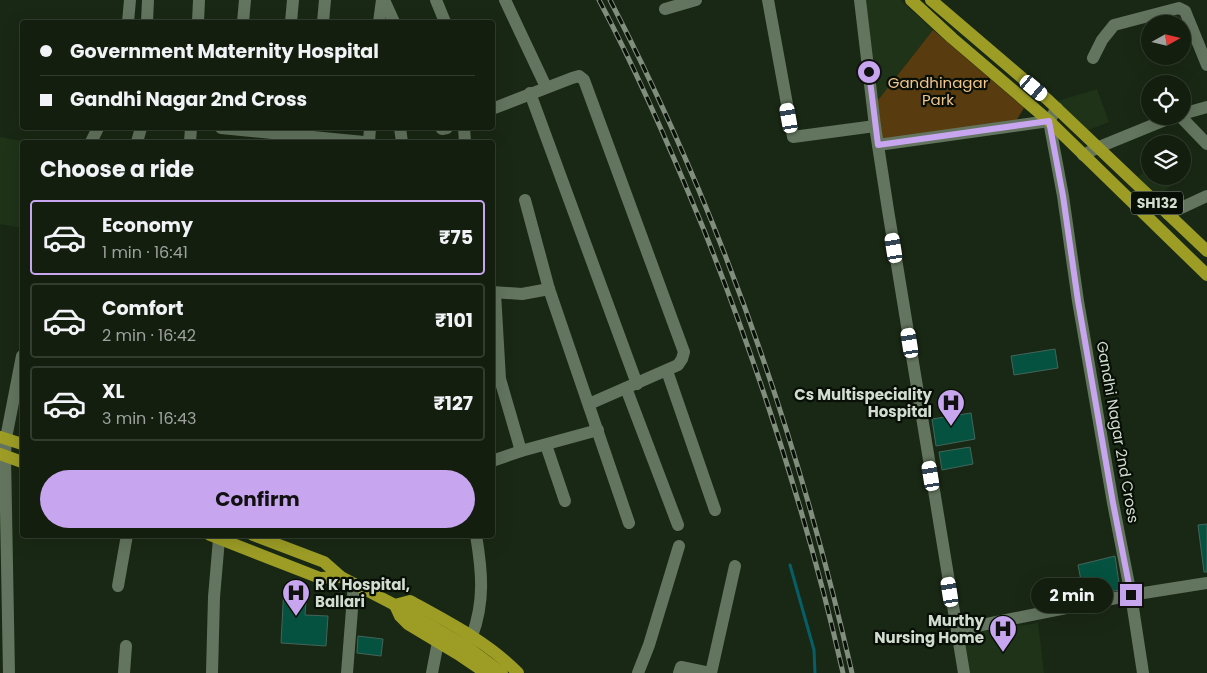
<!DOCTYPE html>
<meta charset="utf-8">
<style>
:root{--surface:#131e0f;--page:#202b1d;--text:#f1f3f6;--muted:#9da29e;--line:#323c2f;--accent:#c7a6ef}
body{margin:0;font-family:Poppins,sans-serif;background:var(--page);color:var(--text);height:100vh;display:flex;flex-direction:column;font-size:19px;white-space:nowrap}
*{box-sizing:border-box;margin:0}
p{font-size:16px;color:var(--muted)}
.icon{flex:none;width:28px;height:28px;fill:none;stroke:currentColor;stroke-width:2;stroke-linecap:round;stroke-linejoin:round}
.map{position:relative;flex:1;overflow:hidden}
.drawer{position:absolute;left:20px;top:140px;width:475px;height:398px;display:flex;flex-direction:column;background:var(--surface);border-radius:5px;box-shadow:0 5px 20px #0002,0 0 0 1px var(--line)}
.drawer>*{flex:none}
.top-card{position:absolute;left:20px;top:20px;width:475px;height:110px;border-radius:5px;box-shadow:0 5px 20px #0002,0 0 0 1px var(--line);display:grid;align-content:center;height:110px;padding:0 20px;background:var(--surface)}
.needle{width:32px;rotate:82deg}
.fabs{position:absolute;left:1141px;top:15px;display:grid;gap:10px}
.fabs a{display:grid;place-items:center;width:50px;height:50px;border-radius:50%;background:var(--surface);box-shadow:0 5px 20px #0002,0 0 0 1px var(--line);font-size:25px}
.end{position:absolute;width:22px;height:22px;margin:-11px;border:6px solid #c7a6ef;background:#111;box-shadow:0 0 0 2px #111}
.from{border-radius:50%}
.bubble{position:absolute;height:35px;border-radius:18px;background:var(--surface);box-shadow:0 5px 20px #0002,0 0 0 1px var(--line);font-size:16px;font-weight:700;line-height:35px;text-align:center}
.car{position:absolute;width:15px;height:30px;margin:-15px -8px;border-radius:6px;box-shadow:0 0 4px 1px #0007;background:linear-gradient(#fff 24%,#345 0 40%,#fff 0 76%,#345 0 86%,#fff 0)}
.top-card b{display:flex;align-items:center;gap:18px;height:48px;font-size:19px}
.top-card b+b{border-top:1px solid var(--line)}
.top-card i{width:12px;height:12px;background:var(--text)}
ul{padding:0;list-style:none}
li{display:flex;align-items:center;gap:15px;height:75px;margin:0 10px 8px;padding:0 10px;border:2px solid var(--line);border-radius:5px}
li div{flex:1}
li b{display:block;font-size:19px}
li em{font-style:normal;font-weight:700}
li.current{border-color:var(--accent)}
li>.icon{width:45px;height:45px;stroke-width:1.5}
h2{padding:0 20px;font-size:22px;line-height:60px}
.cta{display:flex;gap:10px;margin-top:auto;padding:10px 20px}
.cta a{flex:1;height:58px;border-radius:30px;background:var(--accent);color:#111;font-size:20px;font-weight:700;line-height:58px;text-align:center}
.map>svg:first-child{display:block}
.built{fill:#1f3319}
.green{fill:#593b10}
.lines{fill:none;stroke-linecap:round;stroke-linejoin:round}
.stream{stroke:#065f67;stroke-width:3}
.building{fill:#055240;stroke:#44645a}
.minor{stroke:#63755e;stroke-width:12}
.major{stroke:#9d9d26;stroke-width:12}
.rail-casing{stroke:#818d7d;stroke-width:5}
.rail{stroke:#080f07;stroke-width:3;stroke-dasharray:9;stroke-linecap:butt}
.route{stroke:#c7a6ef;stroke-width:6}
.labels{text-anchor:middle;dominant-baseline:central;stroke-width:4.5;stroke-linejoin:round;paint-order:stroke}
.shield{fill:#080f07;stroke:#959e93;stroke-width:1}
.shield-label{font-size:14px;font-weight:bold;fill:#d2dccf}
.park-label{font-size:15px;fill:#f3c48a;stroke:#080f07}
.poi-label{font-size:15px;font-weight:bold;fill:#d2dccf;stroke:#080f07;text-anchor:end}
.street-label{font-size:15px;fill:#d2dccf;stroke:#080f07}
</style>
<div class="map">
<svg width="1207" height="673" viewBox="0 0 1207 673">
<rect width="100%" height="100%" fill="#192814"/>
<g class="built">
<polygon points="865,0 900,0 933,30 875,104"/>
<polygon points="1097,89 1109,122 1086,131 1058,101"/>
<polygon points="0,137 28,142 22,142 22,228 0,224"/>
<polygon points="1150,166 1150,176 1180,177 1157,198 1138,177"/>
<polygon points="1038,623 1044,673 968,673 962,634"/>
</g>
<polygon class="green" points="933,30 1024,108 1016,121 879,142 875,104"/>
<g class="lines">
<polyline class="stream" points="790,565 814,650 815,673"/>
</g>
<g class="building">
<polygon points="1055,349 1058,368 1014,375 1011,356"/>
<polygon points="971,413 975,439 936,446 932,419"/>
<polygon points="970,447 973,464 942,470 939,452"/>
<polygon points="1207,524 1207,572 1204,572 1198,525"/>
<polygon points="1115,556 1120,590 1084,596 1078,565"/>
<polygon points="284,586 307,587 305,615 328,616 326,646 281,643"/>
<polygon points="358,636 383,639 381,656 357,653"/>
</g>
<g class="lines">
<g class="minor">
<polyline points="384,0 394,22"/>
<polyline points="436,0 445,22"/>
<polyline points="505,0 546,87"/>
<polyline points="768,0 793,137 875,126"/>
<polyline points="860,0 875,126 888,210 964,673"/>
<polyline points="665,9 696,0"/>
<polyline points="128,22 130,0"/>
<polyline points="147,22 148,0"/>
<polyline points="198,22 199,0"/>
<polyline points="243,22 245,0"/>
<polyline points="291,22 293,0"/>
<polyline points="323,22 325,0"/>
<polyline points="379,22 382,0"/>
<polyline points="1093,58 1102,40 1114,25 1179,8 1185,11 1207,65"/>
<polyline points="530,93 637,384"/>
<polyline points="1057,108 1049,121 1063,196 1078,301 1113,503 1131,595 1143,673"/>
<polyline points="492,109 572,78 579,76 584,80 684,352 682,359 678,365 589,404"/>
<polyline points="1182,114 1207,107"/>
<polyline points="1180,116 1207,144"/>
<polyline points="221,128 364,142"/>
<polyline points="400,128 402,142"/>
<polyline points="441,128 442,129 447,128"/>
<polyline points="464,128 465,142"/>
<polyline points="91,142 98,128"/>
<polyline points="137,142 141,128"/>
<polyline points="190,142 191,128"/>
<polyline points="369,142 370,128"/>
<polyline points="878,145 1049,121"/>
<polyline points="1083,155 1099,147 1175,116"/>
<polyline points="525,200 549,289 629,523"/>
<polyline points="1168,214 1207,196"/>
<polyline points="492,292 522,294 549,289"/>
<polyline points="495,293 500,379 521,451"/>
<polyline points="667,371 715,510"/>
<polyline points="626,388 678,525"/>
<polyline points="546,445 565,501"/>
<polyline points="492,461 521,451 598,430"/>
<polyline points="118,586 127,535"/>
<polyline points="957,630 1131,595 1207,583"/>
<path d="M472 636C485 601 482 571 476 535"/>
<polyline points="9,673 5,456 6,438 22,356"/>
<polyline points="124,673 126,646"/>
<polyline points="212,673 214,597 219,539"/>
<polyline points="347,673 354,584"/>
<polyline points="432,673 438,642"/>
<polyline points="638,673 649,645 679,546"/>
<polyline points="679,673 681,667 710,673"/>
<polyline points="711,673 735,566"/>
</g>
<g class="major">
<polyline points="911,0 952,38 1049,121 1207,275"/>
<polyline points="931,0 1048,100 1207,251"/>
<polyline points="0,437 22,444"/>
<polyline points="0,454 22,462"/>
<polyline points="210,535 320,578 341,577"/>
<polyline points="253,535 324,562 341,577 395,605 466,646 502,673"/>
<path d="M395 605 410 601C448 622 488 642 518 673"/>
<polyline points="395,605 400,616 408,624 458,654 486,673"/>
</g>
<defs>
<g id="rail">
<path d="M599 0C639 75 672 152 704 230 761 374 809 522 843 673"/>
<path d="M610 0C720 212 799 440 852 673"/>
</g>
</defs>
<use href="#rail" class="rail-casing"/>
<use href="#rail" class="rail"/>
</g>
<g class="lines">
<polyline class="route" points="869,72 878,145 1049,121 1063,196 1078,301 1113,503 1131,595"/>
</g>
<defs>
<symbol id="hospital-pin" viewBox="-11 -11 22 30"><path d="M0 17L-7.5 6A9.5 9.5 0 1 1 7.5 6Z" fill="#c7a6ef" stroke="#080f07"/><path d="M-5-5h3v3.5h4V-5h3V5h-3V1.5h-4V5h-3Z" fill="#111"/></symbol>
</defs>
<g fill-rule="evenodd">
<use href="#hospital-pin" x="935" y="387" width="32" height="43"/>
<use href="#hospital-pin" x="280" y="577" width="32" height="43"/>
<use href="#hospital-pin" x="987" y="613" width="32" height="43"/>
</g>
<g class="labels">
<rect class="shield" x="1131" y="191.5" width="52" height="23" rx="4"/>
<g class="shield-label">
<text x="1157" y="203">SH132</text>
</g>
<g class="park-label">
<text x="938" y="82">Gandhinagar<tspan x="938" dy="17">Park</tspan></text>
</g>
<g class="poi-label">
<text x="932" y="394">Cs Multispeciality<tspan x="932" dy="17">Hospital</tspan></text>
<text x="315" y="584" text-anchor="start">R K Hospital,<tspan x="315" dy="17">Ballari</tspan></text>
<text x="984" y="620">Murthy<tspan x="984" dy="17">Nursing Home</tspan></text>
</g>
<g class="street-label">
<text transform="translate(1118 432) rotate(80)">Gandhi Nagar 2nd Cross</text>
</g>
</g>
</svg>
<div class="fabs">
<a><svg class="needle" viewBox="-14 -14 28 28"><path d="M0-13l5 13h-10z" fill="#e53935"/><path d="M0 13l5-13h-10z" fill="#9da29e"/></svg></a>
<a><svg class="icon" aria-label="locate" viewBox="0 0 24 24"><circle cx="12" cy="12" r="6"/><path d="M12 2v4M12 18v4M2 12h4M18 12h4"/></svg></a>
<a><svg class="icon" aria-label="layers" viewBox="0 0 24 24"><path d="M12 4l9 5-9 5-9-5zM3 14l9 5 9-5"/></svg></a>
</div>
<i class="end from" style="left:869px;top:72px"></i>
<i class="end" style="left:1131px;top:595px"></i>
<div class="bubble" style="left:1031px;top:578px;width:82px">2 min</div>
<i class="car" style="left:1034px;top:88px;rotate:130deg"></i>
<i class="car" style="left:789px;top:118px;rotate:350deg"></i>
<i class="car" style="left:894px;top:248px;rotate:351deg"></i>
<i class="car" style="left:910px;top:343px;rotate:351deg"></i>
<i class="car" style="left:931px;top:476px;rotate:351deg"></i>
<i class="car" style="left:950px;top:592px;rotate:351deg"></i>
<div class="top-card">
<b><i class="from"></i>Government Maternity Hospital</b>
<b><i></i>Gandhi Nagar 2nd Cross</b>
</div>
<section class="drawer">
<h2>Choose a ride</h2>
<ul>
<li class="current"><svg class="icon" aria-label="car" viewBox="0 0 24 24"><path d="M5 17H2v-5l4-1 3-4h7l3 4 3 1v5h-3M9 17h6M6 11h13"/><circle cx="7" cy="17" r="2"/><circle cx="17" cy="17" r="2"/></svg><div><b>Economy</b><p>1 min · 16:41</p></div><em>₹75</em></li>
<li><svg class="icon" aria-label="car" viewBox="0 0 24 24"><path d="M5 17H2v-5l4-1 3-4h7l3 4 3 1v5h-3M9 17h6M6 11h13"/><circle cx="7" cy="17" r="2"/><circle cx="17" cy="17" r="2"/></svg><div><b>Comfort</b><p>2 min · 16:42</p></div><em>₹101</em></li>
<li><svg class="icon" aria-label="car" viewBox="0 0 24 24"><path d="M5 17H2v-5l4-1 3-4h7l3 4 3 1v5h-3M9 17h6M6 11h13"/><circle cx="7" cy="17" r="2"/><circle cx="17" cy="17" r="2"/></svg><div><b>XL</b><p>3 min · 16:43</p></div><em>₹127</em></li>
</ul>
<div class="cta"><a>Confirm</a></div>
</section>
</div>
